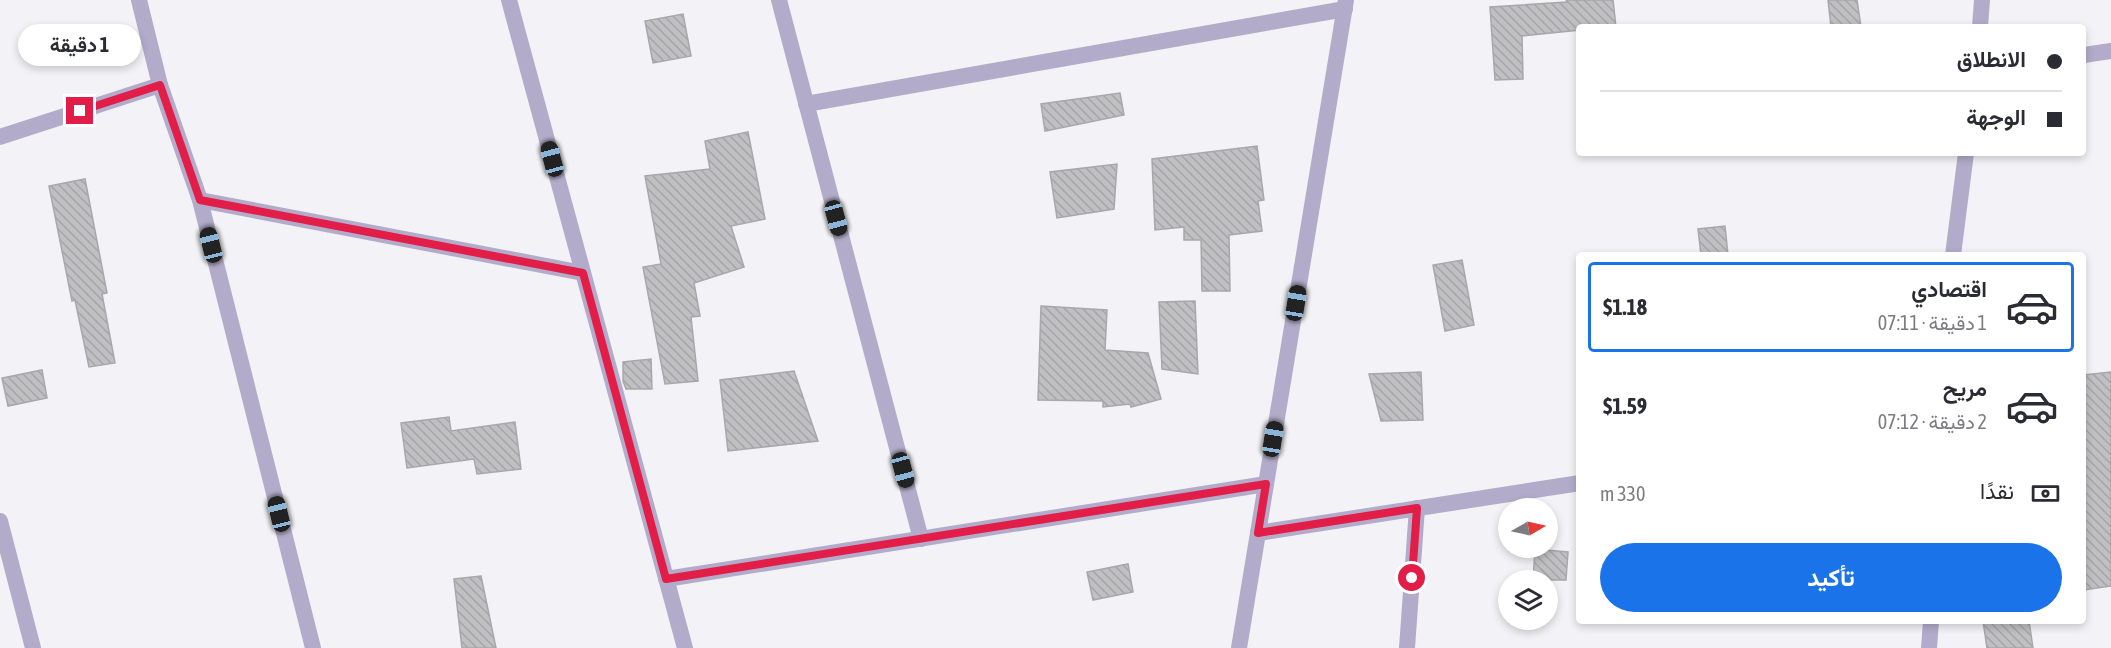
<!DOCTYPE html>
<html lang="ar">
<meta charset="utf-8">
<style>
:root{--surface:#fff;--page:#f2f2f3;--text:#2b2b33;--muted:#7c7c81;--line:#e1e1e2;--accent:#1a73e8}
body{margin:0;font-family:"Asap Condensed",Vazirmatn,sans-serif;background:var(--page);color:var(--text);direction:rtl;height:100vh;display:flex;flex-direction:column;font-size:22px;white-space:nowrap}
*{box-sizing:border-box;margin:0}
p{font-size:20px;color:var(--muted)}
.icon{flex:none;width:33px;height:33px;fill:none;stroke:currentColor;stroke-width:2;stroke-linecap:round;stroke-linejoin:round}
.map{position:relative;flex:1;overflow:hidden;direction:ltr}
.details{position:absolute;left:1576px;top:252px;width:510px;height:372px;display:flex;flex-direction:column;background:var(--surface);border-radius:6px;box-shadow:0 3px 9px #0003;direction:rtl}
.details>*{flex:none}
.top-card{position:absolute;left:1576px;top:24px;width:510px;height:132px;border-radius:6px;box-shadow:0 3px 9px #0003;direction:rtl;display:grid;align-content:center;height:132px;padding:0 24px;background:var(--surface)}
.needle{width:39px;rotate:81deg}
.fabs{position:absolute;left:1498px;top:498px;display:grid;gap:12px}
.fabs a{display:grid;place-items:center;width:60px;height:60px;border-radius:50%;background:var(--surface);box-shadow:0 3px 9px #0003;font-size:30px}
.end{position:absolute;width:27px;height:27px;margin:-14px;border:8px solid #e11d48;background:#fff;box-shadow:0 0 0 3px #fff}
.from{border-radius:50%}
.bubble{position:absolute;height:42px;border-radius:21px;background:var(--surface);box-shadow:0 3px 9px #0003;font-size:20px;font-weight:700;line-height:42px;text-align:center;direction:rtl}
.car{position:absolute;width:18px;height:36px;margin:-18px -9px;border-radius:8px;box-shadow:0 0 4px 2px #0007;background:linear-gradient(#222 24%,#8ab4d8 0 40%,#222 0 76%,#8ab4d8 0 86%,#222 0)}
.top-card b{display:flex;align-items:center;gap:21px;height:57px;font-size:22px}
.top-card b+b{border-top:2px solid var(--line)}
.top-card i{width:15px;height:15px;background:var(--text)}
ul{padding:10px 0 0;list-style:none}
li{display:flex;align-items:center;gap:18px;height:90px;margin:0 12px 9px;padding:0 12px;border:3px solid transparent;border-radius:6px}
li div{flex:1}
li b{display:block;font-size:22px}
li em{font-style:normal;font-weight:700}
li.current{border-color:var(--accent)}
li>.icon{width:54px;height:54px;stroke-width:1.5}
.pay{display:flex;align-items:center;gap:15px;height:66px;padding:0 24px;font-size:22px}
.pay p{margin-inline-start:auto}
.button{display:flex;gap:12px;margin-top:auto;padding:12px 24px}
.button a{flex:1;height:69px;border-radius:36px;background:var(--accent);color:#fff;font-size:24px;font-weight:700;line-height:69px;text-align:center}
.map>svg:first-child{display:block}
.building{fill:url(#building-back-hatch);stroke:#a8a7ab;stroke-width:1.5}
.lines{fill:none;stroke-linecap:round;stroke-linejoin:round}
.minor{stroke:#b2acca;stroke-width:16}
.route{stroke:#e11d48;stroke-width:8}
</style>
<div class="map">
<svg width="2111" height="648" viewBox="0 0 2111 648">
<defs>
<pattern id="building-back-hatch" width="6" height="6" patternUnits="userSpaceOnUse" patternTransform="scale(1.5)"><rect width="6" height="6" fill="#c0c0c3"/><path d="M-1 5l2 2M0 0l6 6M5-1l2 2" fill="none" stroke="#a5a5a8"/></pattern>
</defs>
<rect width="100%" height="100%" fill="#f3f2f6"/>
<g class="building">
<polygon points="1566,0 1613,0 1616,27 1580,27 1580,30 1522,36 1523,79 1495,80 1490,7 1567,2"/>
<polygon points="1828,0 1857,0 1861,27 1831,27"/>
<polygon points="683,14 691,56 653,63 645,21"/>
<polygon points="1120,93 1124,115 1045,131 1041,104"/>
<polygon points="748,132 765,219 731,226 744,267 694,283 700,316 691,317 698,381 665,384 643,267 661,264 645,176 710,169 705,141"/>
<polygon points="1257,146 1264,200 1258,201 1262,231 1229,235 1230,291 1202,291 1201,240 1184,240 1184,227 1155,230 1152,159"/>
<polygon points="1117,164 1114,209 1057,218 1050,172"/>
<polygon points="85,179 107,293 102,294 115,363 89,367 75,300 72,301 49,186"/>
<polygon points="1725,226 1728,255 1701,255 1698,229"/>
<polygon points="1462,260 1474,325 1445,331 1433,265"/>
<polygon points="1195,301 1198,374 1162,369 1159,302"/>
<polygon points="1041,306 1107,310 1105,350 1148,353 1161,399 1131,407 1130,404 1103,407 1103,401 1038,400"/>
<polygon points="651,359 652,389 626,389 623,381 623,362"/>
<polygon points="42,370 47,398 8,406 2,378"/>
<polygon points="794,371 818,441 728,451 720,380"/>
<polygon points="1421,372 1423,420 1381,421 1369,374"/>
<polygon points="2111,372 2111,586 2084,590 2084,375"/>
<polygon points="449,417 451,431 515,422 521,469 477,474 474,459 407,468 401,423"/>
<polygon points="1535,549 1568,552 1566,580 1533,580"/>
<polygon points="1128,564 1133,592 1093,600 1087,572"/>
<polygon points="481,576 496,648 462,648 454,579"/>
<polygon points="1983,621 2029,621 2033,648 1987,648"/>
</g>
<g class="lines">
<g class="minor">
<polyline points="139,0 160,85 200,200 313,648"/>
<polyline points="509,0 685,648"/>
<polyline points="779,0 921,539"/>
<polyline points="1980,27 1982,0"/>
<polyline points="2084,55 2111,51"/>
<polyline points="806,104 1345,9"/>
<polyline points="0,137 160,85"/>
<polyline points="200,200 583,273"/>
<polyline points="1953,255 1966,153"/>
<polyline points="0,521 33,648"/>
<polyline points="1258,533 1580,483"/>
<polyline points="666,579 1266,484"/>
<polyline points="1239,648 1346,0"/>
<polyline points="1407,648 1417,508"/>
<polyline points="1929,648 1931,621"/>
</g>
</g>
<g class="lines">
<polyline class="route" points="80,111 160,85 200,200 583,273 666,579 1266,484 1258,533 1417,508 1412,578"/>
</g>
</svg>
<div class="fabs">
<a><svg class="needle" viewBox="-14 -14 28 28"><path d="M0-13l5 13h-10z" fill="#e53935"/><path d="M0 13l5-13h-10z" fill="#7c7c81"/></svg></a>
<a><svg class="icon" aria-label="layers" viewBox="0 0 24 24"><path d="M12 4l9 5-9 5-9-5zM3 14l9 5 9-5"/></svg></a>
</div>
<i class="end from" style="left:1412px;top:578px"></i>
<i class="end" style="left:80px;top:111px"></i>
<div class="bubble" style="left:18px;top:24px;width:123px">1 دقيقة</div>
<i class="car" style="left:552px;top:159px;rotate:345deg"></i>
<i class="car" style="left:836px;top:218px;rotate:165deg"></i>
<i class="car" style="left:211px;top:245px;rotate:346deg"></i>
<i class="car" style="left:1296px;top:303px;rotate:9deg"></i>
<i class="car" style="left:1273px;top:439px;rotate:9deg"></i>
<i class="car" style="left:903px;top:470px;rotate:165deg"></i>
<i class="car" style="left:279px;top:514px;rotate:346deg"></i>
<div class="top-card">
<b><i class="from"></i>الانطلاق</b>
<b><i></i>الوجهة</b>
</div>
<section class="details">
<ul>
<li class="current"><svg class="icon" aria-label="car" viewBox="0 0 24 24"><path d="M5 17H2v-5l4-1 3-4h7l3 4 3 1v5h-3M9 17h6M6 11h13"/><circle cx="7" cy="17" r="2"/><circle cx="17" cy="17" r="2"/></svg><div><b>اقتصادي</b><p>1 دقيقة · 07:11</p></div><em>$1.18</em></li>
<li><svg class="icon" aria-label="car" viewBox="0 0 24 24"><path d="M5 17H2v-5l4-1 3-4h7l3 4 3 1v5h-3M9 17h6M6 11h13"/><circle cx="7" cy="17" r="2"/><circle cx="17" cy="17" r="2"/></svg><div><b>مريح</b><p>2 دقيقة · 07:12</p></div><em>$1.59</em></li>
</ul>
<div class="pay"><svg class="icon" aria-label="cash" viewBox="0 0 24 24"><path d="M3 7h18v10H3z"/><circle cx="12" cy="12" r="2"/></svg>نقدًا<p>330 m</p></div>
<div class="button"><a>تأكيد</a></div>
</section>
</div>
